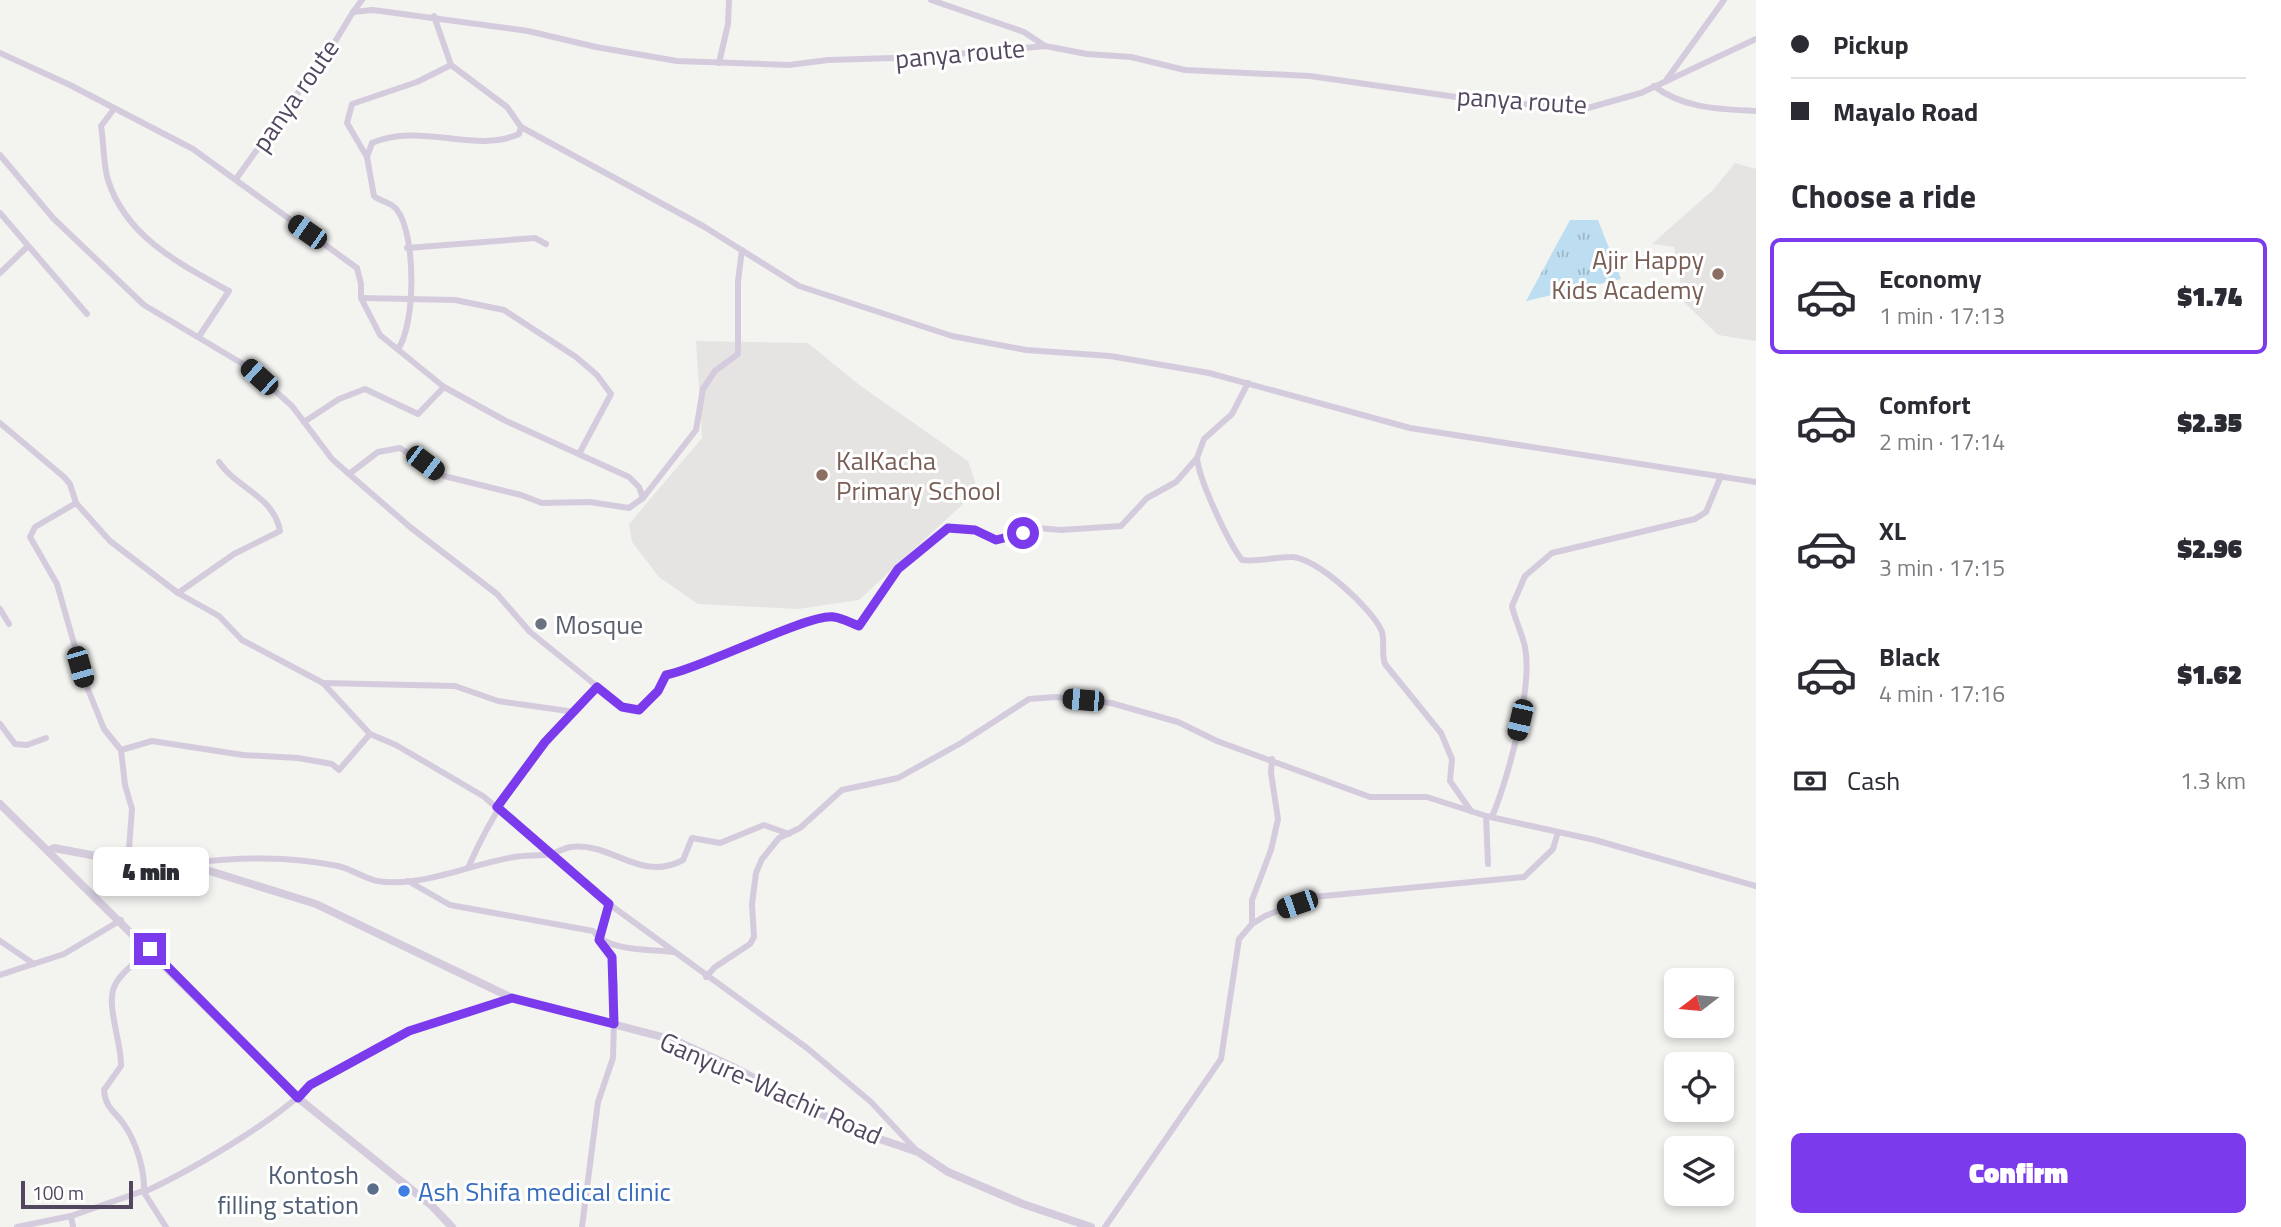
<!DOCTYPE html>
<meta charset="utf-8">
<style>
:root{--surface:#fff;--page:#f2f2f3;--text:#2b2b33;--muted:#7c7c81;--line:#e1e1e2;--accent:#7c3aed}
body{margin:0;font-family:"Titillium Web",sans-serif;background:var(--page);color:var(--text);height:100vh;display:flex;flex-direction:column;font-size:26px;white-space:nowrap}
*{box-sizing:border-box;margin:0}
p{font-size:23px;color:var(--muted)}
.icon{flex:none;width:38px;height:38px;fill:none;stroke:currentColor;stroke-width:2;stroke-linecap:round;stroke-linejoin:round}
.map{position:relative;flex:1;overflow:hidden}
.panel{display:flex;flex-direction:column;background:var(--surface);width:525px}
.panel>*{flex:none}
.guide{display:grid;align-content:center;height:154px;padding:0 35px;background:var(--surface)}
.needle{width:46px;rotate:254deg}
.controls{position:absolute;left:1664px;top:968px;display:grid;gap:14px}
.controls a{display:grid;place-items:center;width:70px;height:70px;border-radius:10px;background:var(--surface);box-shadow:0 4px 10px #0003;font-size:35px}
.scale{position:absolute;left:21px;bottom:18px;width:112px;box-sizing:border-box;padding-left:7px;border:4px solid #52475e;border-top:0;font-size:19px;line-height:24px;white-space:nowrap;color:#52475e;-webkit-text-stroke:5px #fff;paint-order:stroke}
.end{position:absolute;width:32px;height:32px;margin:-16px;border:9px solid #7c3aed;background:#fff;box-shadow:0 0 0 4px #fff}
.from{border-radius:50%}
.bubble{position:absolute;height:49px;border-radius:10px;background:var(--surface);box-shadow:0 4px 10px #0003;font-size:23px;font-weight:800;line-height:49px;text-align:center}
.car{position:absolute;width:21px;height:42px;margin:-21px -10px;border-radius:9px;box-shadow:0 0 5px 2px #0007;background:linear-gradient(#222 24%,#8ab4d8 0 40%,#222 0 76%,#8ab4d8 0 86%,#222 0)}
.guide b{display:flex;align-items:center;gap:24px;height:66px;font-size:26px}
.guide b+b{border-top:2px solid var(--line)}
.guide i{width:18px;height:18px;background:var(--text)}
ul{padding:0;list-style:none}
li{display:flex;align-items:center;gap:21px;height:116px;margin:0 14px 10px;padding:0 21px;border:4px solid transparent;border-radius:10px}
li div{flex:1}
li b{display:block;font-size:26px}
li em{font-style:normal;font-weight:800}
li.active{border-color:var(--accent)}
li>.icon{width:63px;height:63px;stroke-width:1.5}
h2{padding:0 35px;font-size:32px;line-height:84px}
.pay{display:flex;align-items:center;gap:18px;height:77px;padding:0 35px;font-size:26px}
.pay p{margin-inline-start:auto}
.action{display:flex;gap:14px;margin-top:auto;padding:14px 35px}
.action a{flex:1;height:80px;border-radius:10px;background:var(--accent);color:#fff;font-size:28px;font-weight:800;line-height:80px;text-align:center}
main{display:flex;flex:1;min-height:0}
.map>svg:first-child{display:block}
.education{fill:#e5e4e2}
.grass{fill:url(#grass-tufts)}
.lines{fill:none;stroke-linecap:round;stroke-linejoin:round}
.minor{stroke:#d4ccdd;stroke-width:6}
.tertiary{stroke:#d4ccdd;stroke-width:8}
.route{stroke:#7c3aed;stroke-width:9}
.education-dot{fill:#8d6e63;stroke:#fff;stroke-width:2.5}
.worship-dot{fill:#6b7280;stroke:#fff;stroke-width:2.5}
.service-dot{fill:#5c6f8a;stroke:#fff;stroke-width:2.5}
.shop-dot{fill:#3f7fe0;stroke:#fff;stroke-width:2.5}
.labels{text-anchor:middle;dominant-baseline:central;stroke-width:6;stroke-linejoin:round;paint-order:stroke}
.street-label{font-size:26px;fill:#52475e;stroke:#fff}
.education-label{font-size:26px;fill:#785e54;stroke:#fff;text-anchor:end}
.worship-label{font-size:26px;fill:#5b616d;stroke:#fff;text-anchor:start}
.service-label{font-size:26px;fill:#4e5e75;stroke:#fff;text-anchor:end}
.shop-label{font-size:26px;fill:#366cbe;stroke:#fff;text-anchor:start}
</style>
<main>
<div class="map">
<svg width="1756" height="1227" viewBox="0 0 1756 1227">
<defs>
<pattern id="grass-tufts" width="24" height="20" patternUnits="userSpaceOnUse" patternTransform="scale(1.75)"><rect width="24" height="20" fill="#bddef1"/><path d="M3 7l-1-3M5 7V3M7 7l1-3M15 17l-1-3M17 17v-4M19 17l1-3" fill="none" stroke="#9cb6c6"/></pattern>
</defs>
<rect width="100%" height="100%" fill="#f3f3f0"/>
<g class="education">
<polygon points="1735,163 1756,169 1756,341 1718,335 1684,302 1674,247 1652,244 1714,189"/>
<polygon points="696,341 808,343 858,384 968,461 978,490 859,600 798,609 698,604 659,577 632,542 629,524 702,438"/>
</g>
<polygon class="grass" points="1570,220 1598,220 1621,279 1526,301"/>
<g class="lines">
<g class="minor">
<polyline points="931,0 1024,32 1045,46"/>
<polyline points="353,12 362,0"/>
<polyline points="434,16 451,65 507,107 521,127 703,226 799,286 952,336 1026,350 1110,356 1209,373 1410,428 1756,482"/>
<polyline points="0,53 70,85 193,149 357,268 361,284 361,298 380,335 444,387 506,421 629,477 639,487 643,498"/>
<polyline points="719,63 728,24 729,0"/>
<polyline points="1667,79 1724,0"/>
<path d="M1654 86C1684 109 1720 109 1756 111"/>
<path d="M114 109 101 126C104 143 103 164 108 180 126 237 180 264 229 291L200 335"/>
<polyline points="0,155 53,218 144,305 248,367 292,406 332,459 349,474 410,527 497,594 530,632 582,674 622,707 639,711 658,691 666,675 683,672 800,625 832,616 859,626 898,569 948,528 975,530 996,540 1037,528 1061,530 1121,526 1147,498 1176,482 1197,458 1204,439 1232,414 1248,383"/>
<path d="M367 157 372 143C421 122 476 154 519 134L521 127"/>
<polyline points="236,179 336,40 353,12 373,10 528,31 596,47 677,61 789,65 828,60 925,57 1045,46 1087,54 1131,57 1185,70 1310,76 1491,102 1588,108 1641,93 1756,39"/>
<polyline points="0,213 87,314"/>
<polyline points="407,248 535,238 546,244"/>
<polyline points="0,273 27,247"/>
<polyline points="361,298 455,300 504,310 576,357 597,375 611,394 579,454"/>
<path d="M398 349C416 324 416 234 397 210 392 202 381 202 374 196L367 157 347 123 352 104 417 82 451 65"/>
<polyline points="304,422 339,399 365,389 418,414 444,387"/>
<polyline points="0,423 64,477 70,484 76,503 110,541 178,593 219,616 242,640 323,683 370,734 396,745 483,796 609,904 807,1048 871,1102 916,1150"/>
<path d="M1197 458C1199 480 1228 542 1242 560 1259 562 1274 557 1291 557 1315 556 1374 610 1382 632 1385 642 1381 653 1385 664L1441 733 1452 759 1450 781 1471 811"/>
<polyline points="349,474 378,452 400,448 444,476 521,495 542,503 590,502 629,508 643,498 696,430 703,389 715,371 738,354 738,281 742,250"/>
<polyline points="76,503 35,527 30,537 57,584 85,682 104,729 121,750 125,785 132,809 128,862"/>
<path d="M178 593 234 554 280 531C274 496 236 488 219 462"/>
<polyline points="0,609 9,624"/>
<polyline points="323,683 455,686 498,701 575,712 597,686"/>
<polyline points="0,724 15,744 27,745 46,738"/>
<polyline points="121,750 152,741 243,755 298,758 332,764 339,770 370,734"/>
<polyline points="1486,816 1488,864"/>
<path d="M1492 817C1508 778 1533 688 1525 647 1522 633 1515 620 1512 606L1525 576 1552 553 1695 519 1706 512 1721 476"/>
<path d="M189 863C240 857 287 856 338 866 351 869 366 879 377 881 422 888 470 864 514 857 526 855 539 856 551 854 558 852 564 848 571 847 613 842 640 883 683 860L692 838 720 843 764 825 789 834"/>
<path d="M468 868C494 808 529 758 575 712"/>
<path d="M408 881 450 905 593 931C608 952 649 949 673 952"/>
<polyline points="1252,924 1265,916 1313,897 1524,877 1553,849 1558,832"/>
<polyline points="0,941 34,964"/>
<path d="M150 949C139 960 122 971 115 985 105 1004 122 1043 121 1066L104 1090C105 1107 114 1111 123 1123 136 1141 145 1170 144 1192 188 1172 278 1120 310 1085L409 1031 512 998"/>
<polyline points="0,975 64,954 121,920"/>
<polyline points="706,977 715,967 750,944 754,937 752,904 756,873 762,859 779,838 800,828 842,790 898,778 961,743 1029,699 1056,697 1111,703 1178,722 1217,741 1370,797 1427,797 1486,816 1595,840 1756,886"/>
<polyline points="71,1216 73,1227"/>
<polyline points="17,1227 71,1216 143,1191 166,1227"/>
<polyline points="582,1227 598,1102 613,1058 615,985 612,957 599,940 609,904"/>
<polyline points="1105,1227 1221,1059 1239,939 1252,924 1252,900 1271,850 1278,819 1271,773 1272,759"/>
</g>
<g class="tertiary">
<polyline points="0,804 298,1098 432,1206 452,1227"/>
<polyline points="48,851 54,848 128,862 187,864 316,904 512,998 674,1040 735,1068 850,1129 918,1152 948,1172 1023,1204 1091,1227"/>
</g>
</g>
<g class="lines">
<path class="route" d="M150 949 298 1098 310 1085 409 1031 512 998 614 1024 612 957 599 940 609 904 497 807 545 742 597 687 622 707 639 710 658 691 666 675C703 668 809 613 834 617 842 618 851 623 859 626L898 569 948 528 975 530 996 540 1023 533"/>
</g>
<g class="education-dot">
<circle cx="1718" cy="274" r="7"/>
<circle cx="822" cy="475" r="7"/>
</g>
<circle class="worship-dot" cx="541" cy="624" r="7"/>
<circle class="service-dot" cx="373" cy="1189" r="7"/>
<circle class="shop-dot" cx="404" cy="1191" r="7"/>
<g class="labels">
<g class="street-label">
<text transform="translate(960 53) rotate(-5)">panya route</text>
<text transform="translate(295 95) rotate(-55)">panya route</text>
<text transform="translate(1522 100) rotate(4)">panya route</text>
<text transform="translate(771 1088) rotate(24)">Ganyure-Wachir Road</text>
</g>
<g class="education-label">
<text x="1704" y="259">Ajir Happy<tspan x="1704" dy="30">Kids Academy</tspan></text>
<text x="836" y="460" text-anchor="start">KalKacha<tspan x="836" dy="30">Primary School</tspan></text>
</g>
<g class="worship-label">
<text x="555" y="624">Mosque</text>
</g>
<g class="service-label">
<text x="359" y="1174">Kontosh<tspan x="359" dy="30">filling station</tspan></text>
</g>
<g class="shop-label">
<text x="418" y="1191">Ash Shifa medical clinic</text>
</g>
</g>
</svg>
<div class="controls">
<a><svg class="needle" viewBox="-14 -14 28 28"><path d="M0-13l5 13h-10z" fill="#e53935"/><path d="M0 13l5-13h-10z" fill="#7c7c81"/></svg></a>
<a><svg class="icon" aria-label="locate" viewBox="0 0 24 24"><circle cx="12" cy="12" r="6"/><path d="M12 2v4M12 18v4M2 12h4M18 12h4"/></svg></a>
<a><svg class="icon" aria-label="layers" viewBox="0 0 24 24"><path d="M12 4l9 5-9 5-9-5zM3 14l9 5 9-5"/></svg></a>
</div>
<div class="scale">100 m</div>
<i class="end from" style="left:1023px;top:533px"></i>
<i class="end" style="left:150px;top:949px"></i>
<div class="bubble" style="left:93px;top:847px;width:116px">4 min</div>
<i class="car" style="left:307px;top:232px;rotate:305deg"></i>
<i class="car" style="left:259px;top:377px;rotate:312deg"></i>
<i class="car" style="left:425px;top:463px;rotate:127deg"></i>
<i class="car" style="left:80px;top:667px;rotate:164deg"></i>
<i class="car" style="left:1083px;top:700px;rotate:275deg"></i>
<i class="car" style="left:1520px;top:720px;rotate:193deg"></i>
<i class="car" style="left:1297px;top:904px;rotate:251deg"></i>
</div>
<section class="panel">
<div class="guide">
<b><i class="from"></i>Pickup</b>
<b><i></i>Mayalo Road</b>
</div>
<h2>Choose a ride</h2>
<ul>
<li class="active"><svg class="icon" aria-label="car" viewBox="0 0 24 24"><path d="M5 17H2v-5l4-1 3-4h7l3 4 3 1v5h-3M9 17h6M6 11h13"/><circle cx="7" cy="17" r="2"/><circle cx="17" cy="17" r="2"/></svg><div><b>Economy</b><p>1 min · 17:13</p></div><em>$1.74</em></li>
<li><svg class="icon" aria-label="car" viewBox="0 0 24 24"><path d="M5 17H2v-5l4-1 3-4h7l3 4 3 1v5h-3M9 17h6M6 11h13"/><circle cx="7" cy="17" r="2"/><circle cx="17" cy="17" r="2"/></svg><div><b>Comfort</b><p>2 min · 17:14</p></div><em>$2.35</em></li>
<li><svg class="icon" aria-label="car" viewBox="0 0 24 24"><path d="M5 17H2v-5l4-1 3-4h7l3 4 3 1v5h-3M9 17h6M6 11h13"/><circle cx="7" cy="17" r="2"/><circle cx="17" cy="17" r="2"/></svg><div><b>XL</b><p>3 min · 17:15</p></div><em>$2.96</em></li>
<li><svg class="icon" aria-label="car" viewBox="0 0 24 24"><path d="M5 17H2v-5l4-1 3-4h7l3 4 3 1v5h-3M9 17h6M6 11h13"/><circle cx="7" cy="17" r="2"/><circle cx="17" cy="17" r="2"/></svg><div><b>Black</b><p>4 min · 17:16</p></div><em>$1.62</em></li>
</ul>
<div class="pay"><svg class="icon" aria-label="cash" viewBox="0 0 24 24"><path d="M3 7h18v10H3z"/><circle cx="12" cy="12" r="2"/></svg>Cash<p>1.3 km</p></div>
<div class="action"><a>Confirm</a></div>
</section>
</main>
